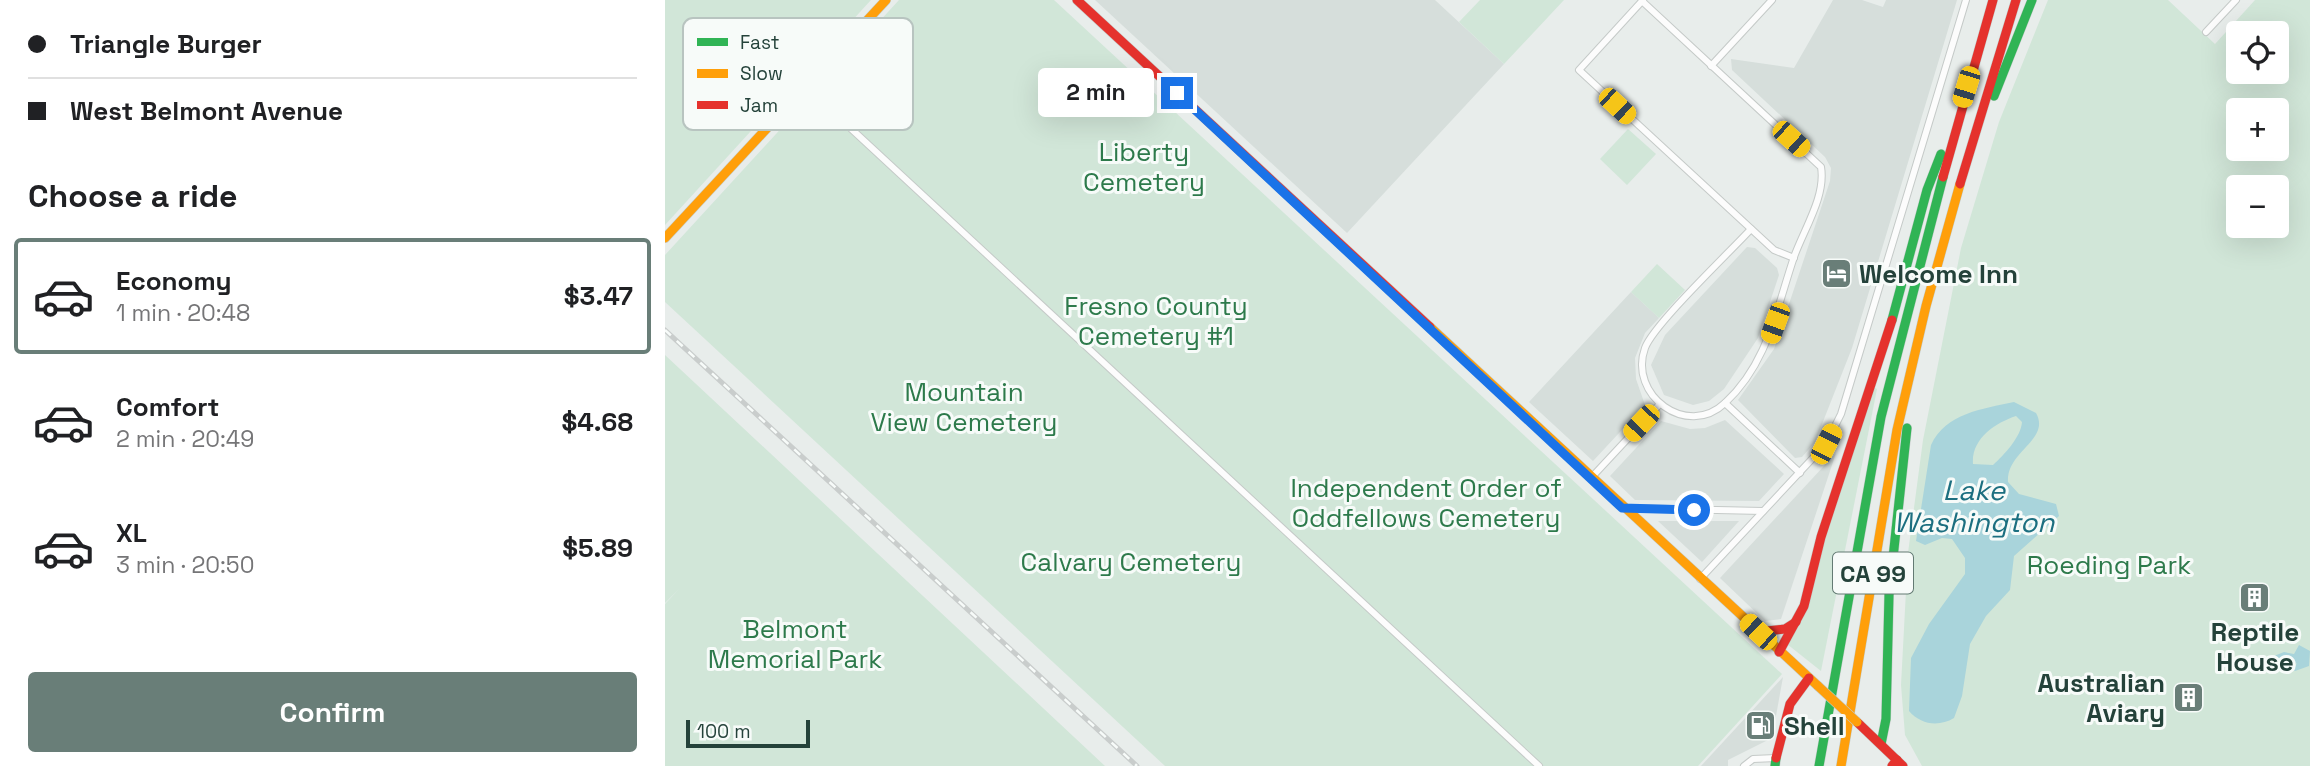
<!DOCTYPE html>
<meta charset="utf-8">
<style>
:root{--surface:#fff;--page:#f6f6f6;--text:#202124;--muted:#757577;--line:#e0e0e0;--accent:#697e78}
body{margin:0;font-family:"Space Grotesk",sans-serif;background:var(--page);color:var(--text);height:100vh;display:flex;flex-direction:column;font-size:26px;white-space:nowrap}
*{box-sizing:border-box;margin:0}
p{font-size:23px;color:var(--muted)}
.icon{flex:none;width:38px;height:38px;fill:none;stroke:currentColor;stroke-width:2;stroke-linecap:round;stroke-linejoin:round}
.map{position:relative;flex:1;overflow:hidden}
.side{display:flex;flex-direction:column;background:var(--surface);width:665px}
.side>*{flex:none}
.guide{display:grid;align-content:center;height:154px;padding:0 28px;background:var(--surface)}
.buttons{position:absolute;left:1561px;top:21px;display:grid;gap:14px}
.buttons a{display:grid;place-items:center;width:63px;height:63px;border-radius:7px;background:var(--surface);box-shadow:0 7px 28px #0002;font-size:35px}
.scale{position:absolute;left:21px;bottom:18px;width:124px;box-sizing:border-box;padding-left:7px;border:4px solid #24423a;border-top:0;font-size:19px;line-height:24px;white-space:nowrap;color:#24423a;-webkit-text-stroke:5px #f7fbf9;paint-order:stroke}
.end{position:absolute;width:32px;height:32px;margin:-16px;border:9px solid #1a73e8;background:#fff;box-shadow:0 0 0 4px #fff}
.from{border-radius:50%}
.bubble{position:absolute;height:49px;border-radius:7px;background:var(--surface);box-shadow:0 7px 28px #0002;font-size:23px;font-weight:600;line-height:49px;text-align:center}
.car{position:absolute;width:21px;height:42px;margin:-21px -10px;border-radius:9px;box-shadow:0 0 5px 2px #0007;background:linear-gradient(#f5c518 24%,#345 0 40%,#f5c518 0 76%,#345 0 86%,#f5c518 0)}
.guide b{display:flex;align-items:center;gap:24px;height:66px;font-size:26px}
.guide b+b{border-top:2px solid var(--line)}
.guide i{width:18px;height:18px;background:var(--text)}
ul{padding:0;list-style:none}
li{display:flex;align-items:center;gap:21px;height:116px;margin:0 14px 10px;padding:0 14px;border:4px solid transparent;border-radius:7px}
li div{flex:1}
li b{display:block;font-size:26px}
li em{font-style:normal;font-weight:600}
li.active{border-color:var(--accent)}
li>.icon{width:63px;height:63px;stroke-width:1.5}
h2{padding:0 28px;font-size:32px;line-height:84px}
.button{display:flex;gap:14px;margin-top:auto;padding:14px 28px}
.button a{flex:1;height:80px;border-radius:7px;background:var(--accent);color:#fff;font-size:28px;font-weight:600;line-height:80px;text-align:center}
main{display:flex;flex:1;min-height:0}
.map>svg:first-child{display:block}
.built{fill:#d6dedb}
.green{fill:#d1e6d8;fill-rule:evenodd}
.water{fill:#a9d4db;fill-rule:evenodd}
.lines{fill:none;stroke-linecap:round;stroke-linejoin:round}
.street-casing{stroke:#c5cac8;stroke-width:8}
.fast-casing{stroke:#c3cbc8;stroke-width:10}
.slow-casing{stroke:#c3cbc8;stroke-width:10}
.jam-casing{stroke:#c3cbc8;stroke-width:10}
.street{stroke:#fcfcfc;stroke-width:6}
.fast{stroke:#30b455;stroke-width:9}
.slow{stroke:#ff9f0a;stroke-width:9}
.jam{stroke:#e5322d;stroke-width:9}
.rail-casing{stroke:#c9cdcc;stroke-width:5}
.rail{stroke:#f7fbf9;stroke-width:2.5;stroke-dasharray:8;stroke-linecap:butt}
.slow-bridge-casing{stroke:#c3cbc8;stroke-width:10;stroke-linecap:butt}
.slow-bridge{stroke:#ff9f0a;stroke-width:9}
.route{stroke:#1a73e8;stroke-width:9}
.labels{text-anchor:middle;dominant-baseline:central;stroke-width:6;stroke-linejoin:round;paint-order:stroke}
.shield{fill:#f7fbf9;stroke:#637a73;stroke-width:2}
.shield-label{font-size:24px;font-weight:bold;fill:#24423a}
.park-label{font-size:26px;fill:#2d7a4b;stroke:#f7fbf9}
.poi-label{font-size:26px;font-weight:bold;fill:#24423a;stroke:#f7fbf9;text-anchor:start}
.water-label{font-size:28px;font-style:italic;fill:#1c6f80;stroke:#f7fbf9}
.key{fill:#f7fbf9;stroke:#b8c4c0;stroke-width:2}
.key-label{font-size:19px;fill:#24423a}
</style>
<main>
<section class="side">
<div class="guide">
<b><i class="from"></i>Triangle Burger</b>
<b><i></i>West Belmont Avenue</b>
</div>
<h2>Choose a ride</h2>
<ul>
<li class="active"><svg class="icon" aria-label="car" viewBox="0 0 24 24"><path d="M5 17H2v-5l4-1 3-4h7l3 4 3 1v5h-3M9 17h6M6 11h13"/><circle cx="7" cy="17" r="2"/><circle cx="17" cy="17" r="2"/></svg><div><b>Economy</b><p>1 min · 20:48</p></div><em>$3.47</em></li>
<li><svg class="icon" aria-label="car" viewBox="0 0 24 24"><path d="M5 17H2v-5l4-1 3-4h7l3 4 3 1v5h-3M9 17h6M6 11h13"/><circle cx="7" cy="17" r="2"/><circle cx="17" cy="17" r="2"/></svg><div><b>Comfort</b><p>2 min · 20:49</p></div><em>$4.68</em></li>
<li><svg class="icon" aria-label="car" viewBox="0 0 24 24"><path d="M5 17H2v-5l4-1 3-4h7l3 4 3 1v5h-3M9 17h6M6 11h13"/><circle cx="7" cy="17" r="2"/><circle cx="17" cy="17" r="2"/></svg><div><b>XL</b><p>3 min · 20:50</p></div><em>$5.89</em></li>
</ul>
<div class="button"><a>Confirm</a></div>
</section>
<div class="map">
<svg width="1645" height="766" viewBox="0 0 1645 766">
<rect width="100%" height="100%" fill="#e8edeb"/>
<g class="built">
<polygon points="430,0 770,0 839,64 682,233"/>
<polygon points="1168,0 1197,0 1218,7 1221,0 1292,0 1187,348 1150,442 1137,457 1130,458 1073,400 1109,349 1165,181 1166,168 1160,157 1067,70 1066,59 1129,68"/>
<polygon points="1082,247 1090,248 1112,268 1114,275 1093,338 1059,389 1044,401 1028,405 999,395 986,365 1000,335"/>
<polygon points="966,292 994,318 980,333 970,358 971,379 980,405 928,461 864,402"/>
<polygon points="1060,420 1119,474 1094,501 970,500 945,476 996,421 1025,429 1040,428"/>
<polygon points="1171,453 1116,619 1100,621 1055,578"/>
<polygon points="993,521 1074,521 1037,562"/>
<polygon points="1118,677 1107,738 1063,760 1063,766 1036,766"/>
</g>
<g class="green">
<polygon points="0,0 206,0 0,225"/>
<polygon points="234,0 389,0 1117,674 1033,766 500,766 0,302 0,255"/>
<polygon points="815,0 899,0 839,64 794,22"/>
<path d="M1383 0H1503L1550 44 1590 0H1645V766H1257L1240 735 1236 685 1243 553 1258 440 1296 248 1334 122ZM1573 33H1612V72H1573ZM1573 110H1612V149H1573ZM1573 187H1612V226H1573Z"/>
<polygon points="963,129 991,154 962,185 935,159"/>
<polygon points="992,264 1020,290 994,318 966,292"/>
<polygon points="0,355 440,766 0,766 0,604 14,589 0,603"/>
<polygon points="1204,385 1212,389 1156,671 1122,644"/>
</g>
<g class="water">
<path d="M1349 402 1371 413C1386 440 1341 451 1343 482L1354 494 1391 504 1394 516 1349 556 1345 590 1321 616 1305 644 1297 696 1289 718C1274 727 1256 725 1244 711L1246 658 1264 624 1300 574V558L1287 539 1277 538 1260 545 1251 541 1266 445C1281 413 1317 409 1349 402ZM1351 416 1357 422C1356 437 1339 455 1328 465L1308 464C1306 439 1330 423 1351 416Z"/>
<polygon points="1634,645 1645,651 1644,666 1630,671 1628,670 1632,663 1625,668 1619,663 1613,672 1605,663 1609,656 1619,652 1629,654"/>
</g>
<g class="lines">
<defs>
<g id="street">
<polyline points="978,0 914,70 1109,250 1129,258"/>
<path d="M977 1 1156 167C1161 196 1139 229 1129 257 1111 310 1103 363 1060 403 1022 439 963 395 980 348 989 324 1064 253 1086 229"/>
<polyline points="1541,32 1571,0"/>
<polyline points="1046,66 1107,0"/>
<polyline points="140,86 874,766"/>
<polyline points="1060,403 1135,473"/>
<polyline points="926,478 994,405"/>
<polyline points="959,508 1098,511"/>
<polyline points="1035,579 1161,444 1176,414 1301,0"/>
<polyline points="1079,766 1088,759 1111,758"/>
</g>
<g id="fast">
<polyline points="1329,96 1367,0"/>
<polyline points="1227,320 1262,190 1276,154"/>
<polyline points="1216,744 1221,719 1224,595 1242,428"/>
<polyline points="1110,766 1111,758"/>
<polyline points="1154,766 1216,417 1278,177"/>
</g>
<g id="slow">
<polyline points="0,238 221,0"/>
<polyline points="765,327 1153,686"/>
<polyline points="1176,766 1232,430 1261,306 1295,184"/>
</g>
<g id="jam">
<polyline points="412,0 765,327"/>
<polyline points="1278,177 1328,0"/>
<polyline points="1295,184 1351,0"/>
<polyline points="1093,632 1120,629 1131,622"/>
<polyline points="1114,652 1139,606 1156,537 1227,320"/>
<polyline points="1192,722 1238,766"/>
<polyline points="1111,758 1125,704 1144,678"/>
<polyline points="1227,766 1232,760"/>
</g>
</defs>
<use href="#street" class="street-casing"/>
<use href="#fast" class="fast-casing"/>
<use href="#slow" class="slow-casing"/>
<use href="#jam" class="jam-casing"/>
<use href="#street" class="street"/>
<use href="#fast" class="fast"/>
<use href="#slow" class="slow"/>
<use href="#jam" class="jam"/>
<defs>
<polyline id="rail" points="0,330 472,766"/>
</defs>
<use href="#rail" class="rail-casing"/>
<use href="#rail" class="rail"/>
<defs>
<polyline id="slow-bridge" points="1153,686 1192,722"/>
</defs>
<use href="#slow-bridge" class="slow-bridge-casing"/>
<use href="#slow-bridge" class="slow-bridge"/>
</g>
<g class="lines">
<polyline class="route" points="512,93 957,508 1029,510"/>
</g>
<defs>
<symbol id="hotel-square" viewBox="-11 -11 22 22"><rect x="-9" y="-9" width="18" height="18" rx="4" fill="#697e78" stroke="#f7fbf9"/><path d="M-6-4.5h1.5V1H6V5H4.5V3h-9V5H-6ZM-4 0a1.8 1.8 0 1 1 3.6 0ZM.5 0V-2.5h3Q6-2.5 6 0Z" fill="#fff"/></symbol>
<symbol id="building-square" viewBox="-11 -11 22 22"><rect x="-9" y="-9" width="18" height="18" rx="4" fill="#697e78" stroke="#f7fbf9"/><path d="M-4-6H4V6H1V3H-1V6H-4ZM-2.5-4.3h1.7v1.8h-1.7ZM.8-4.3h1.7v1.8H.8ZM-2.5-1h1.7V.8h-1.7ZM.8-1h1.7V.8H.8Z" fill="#fff"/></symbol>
<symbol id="fuel-square" viewBox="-11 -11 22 22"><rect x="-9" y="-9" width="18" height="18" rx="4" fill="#697e78" stroke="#f7fbf9"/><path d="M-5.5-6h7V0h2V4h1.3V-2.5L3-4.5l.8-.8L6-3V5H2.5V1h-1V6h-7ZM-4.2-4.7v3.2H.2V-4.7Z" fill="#fff"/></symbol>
</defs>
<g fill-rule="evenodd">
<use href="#hotel-square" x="1154" y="256" width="35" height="35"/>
<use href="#building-square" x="1572" y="580" width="35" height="35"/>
<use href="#building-square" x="1506" y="680" width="35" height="35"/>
<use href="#fuel-square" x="1078" y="708" width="35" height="35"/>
</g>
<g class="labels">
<rect class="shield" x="1168" y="552.5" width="80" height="41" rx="5"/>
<g class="shield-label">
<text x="1208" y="573">CA 99</text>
</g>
<g class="park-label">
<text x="479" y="152">Liberty<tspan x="479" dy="30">Cemetery</tspan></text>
<text x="491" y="306">Fresno County<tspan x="491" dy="30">Cemetery #1</tspan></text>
<text x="299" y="392">Mountain<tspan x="299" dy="30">View Cemetery</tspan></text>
<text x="761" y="488">Independent Order of<tspan x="761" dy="30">Oddfellows Cemetery</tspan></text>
<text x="466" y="562">Calvary Cemetery</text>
<text x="1444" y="565">Roeding Park</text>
<text x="130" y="629">Belmont<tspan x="130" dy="30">Memorial Park</tspan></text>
</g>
<g class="poi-label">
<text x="1194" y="274">Welcome Inn</text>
<text x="1590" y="632" text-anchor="middle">Reptile<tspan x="1590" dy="30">House</tspan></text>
<text x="1500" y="683" text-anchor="end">Australian<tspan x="1500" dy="30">Aviary</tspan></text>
<text x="1119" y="726">Shell</text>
</g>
<g class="water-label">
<text x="1309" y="490">Lake<tspan x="1309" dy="32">Washington</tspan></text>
</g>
</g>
<rect x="18" y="18" width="230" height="112" rx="10" class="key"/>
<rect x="32" y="38" width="31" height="8" fill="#30b455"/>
<rect x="32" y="69" width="31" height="9" fill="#ff9f0a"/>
<rect x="32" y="101" width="31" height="8" fill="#e5322d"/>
<g class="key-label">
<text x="75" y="49">Fast</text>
<text x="75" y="80">Slow</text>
<text x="75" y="112">Jam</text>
</g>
</svg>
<div class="buttons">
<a><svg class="icon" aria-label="locate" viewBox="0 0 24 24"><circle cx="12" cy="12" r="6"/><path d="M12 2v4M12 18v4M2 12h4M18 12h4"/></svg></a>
<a>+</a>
<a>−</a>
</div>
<div class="scale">100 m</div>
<i class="end from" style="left:1029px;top:510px"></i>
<i class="end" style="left:512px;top:93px"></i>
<div class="bubble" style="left:373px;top:68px;width:116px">2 min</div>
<i class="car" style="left:1301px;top:87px;rotate:197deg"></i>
<i class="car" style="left:952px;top:106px;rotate:133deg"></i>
<i class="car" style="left:1126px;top:139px;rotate:132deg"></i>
<i class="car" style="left:1110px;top:323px;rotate:200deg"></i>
<i class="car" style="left:976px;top:423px;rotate:223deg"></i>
<i class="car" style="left:1161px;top:444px;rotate:27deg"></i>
<i class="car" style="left:1093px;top:632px;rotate:313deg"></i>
</div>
</main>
